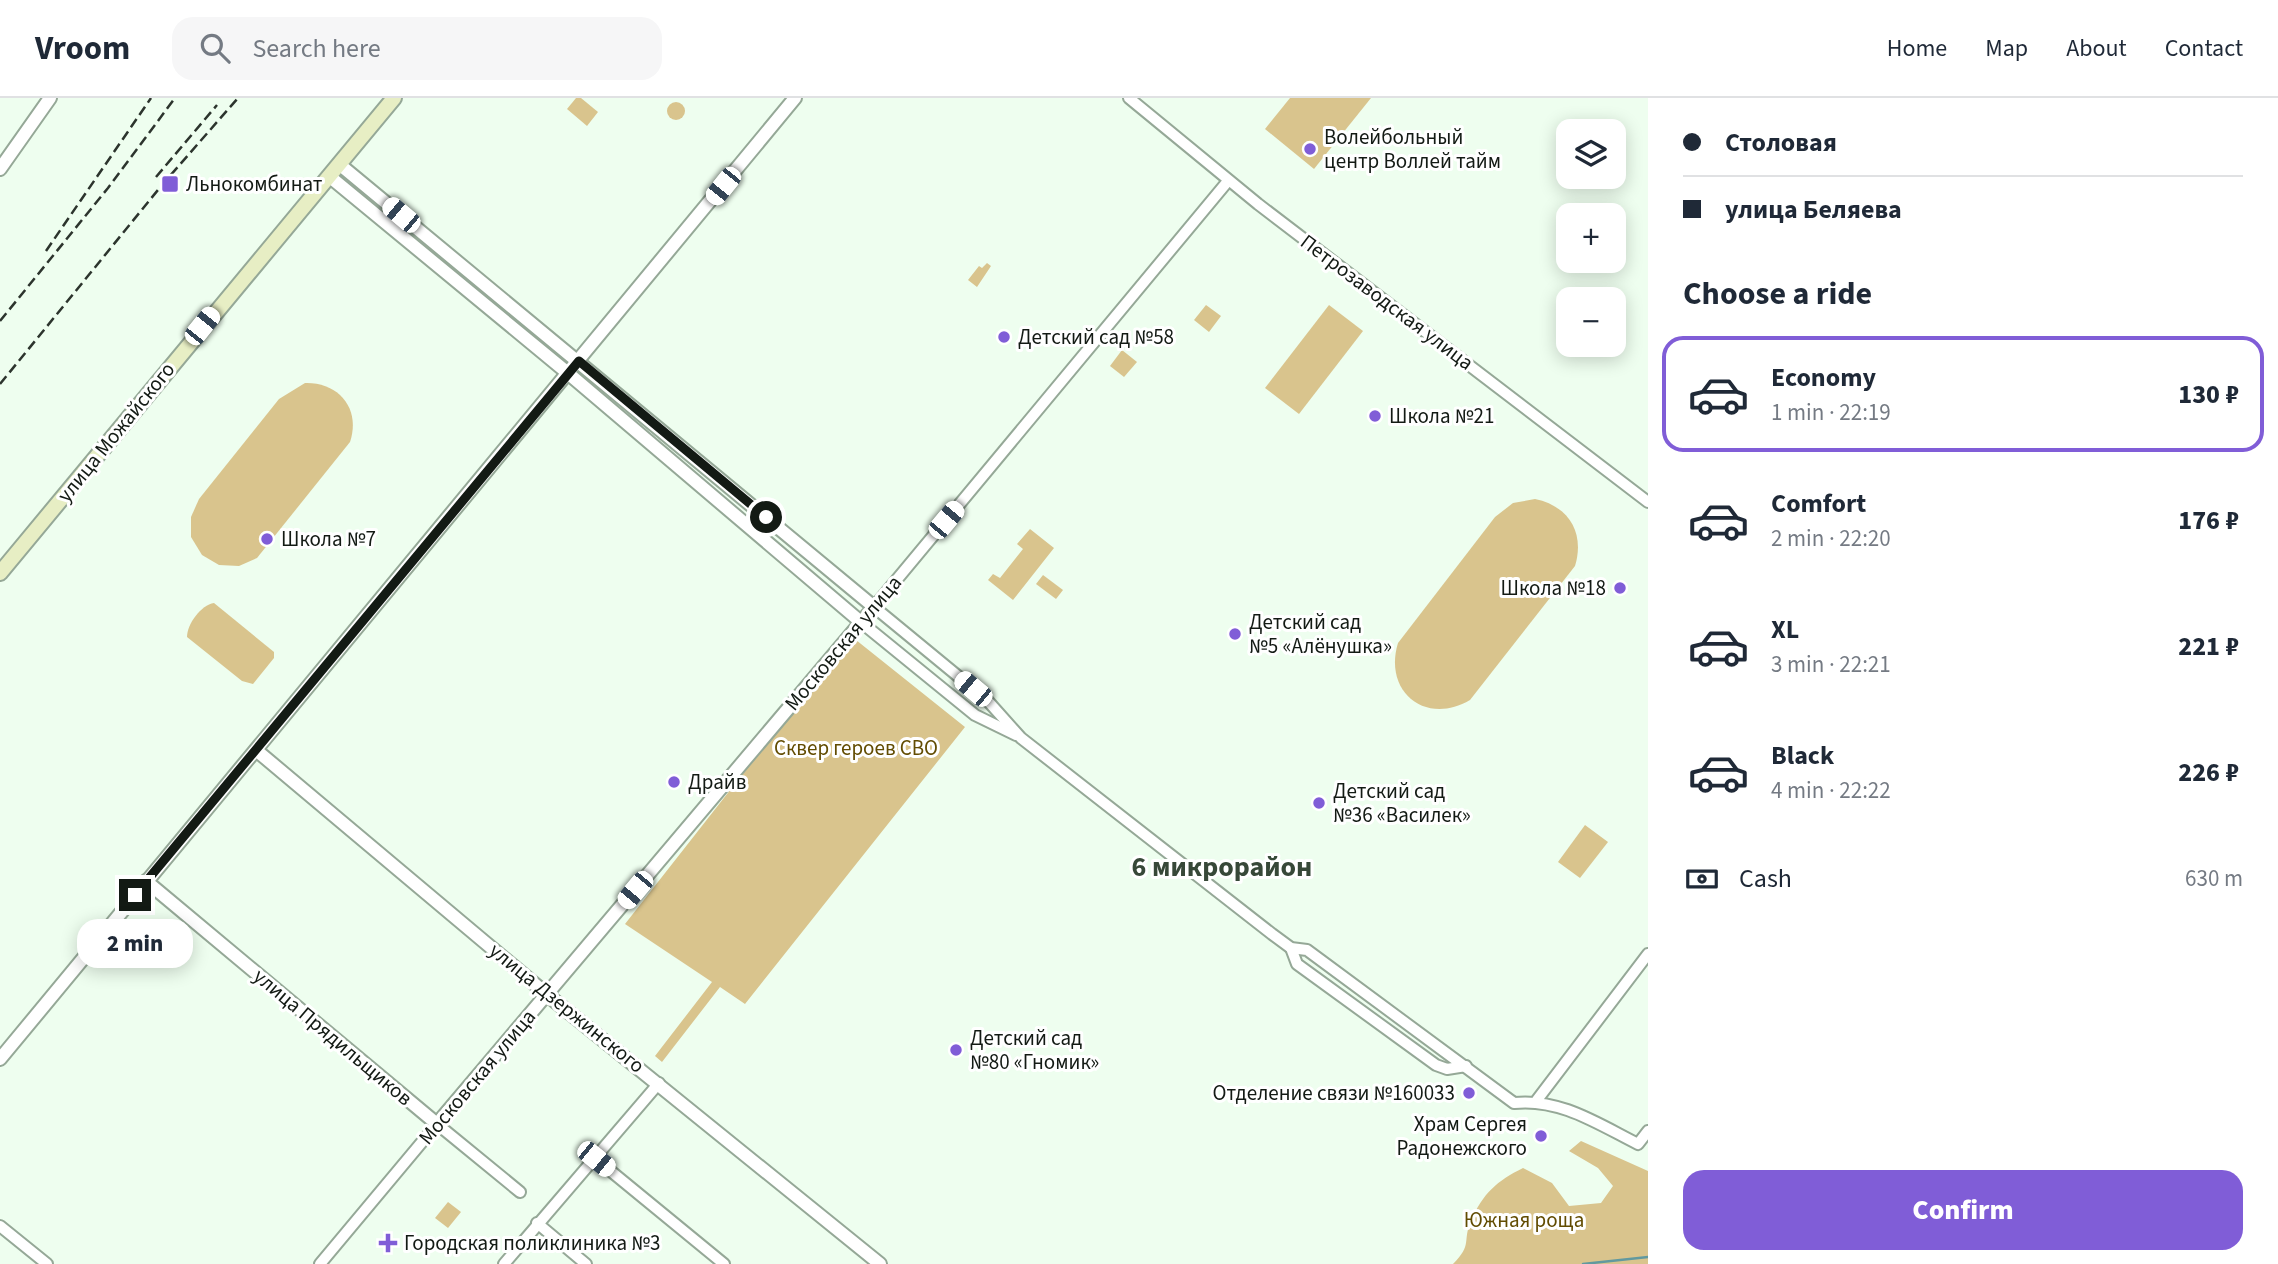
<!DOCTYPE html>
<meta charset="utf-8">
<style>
:root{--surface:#fff;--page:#f6f6f7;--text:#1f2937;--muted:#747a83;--line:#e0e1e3;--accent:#805dd7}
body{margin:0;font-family:"Source Sans 3",sans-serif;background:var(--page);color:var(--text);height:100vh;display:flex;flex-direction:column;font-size:26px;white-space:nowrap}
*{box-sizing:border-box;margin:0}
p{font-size:23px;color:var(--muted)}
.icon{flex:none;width:38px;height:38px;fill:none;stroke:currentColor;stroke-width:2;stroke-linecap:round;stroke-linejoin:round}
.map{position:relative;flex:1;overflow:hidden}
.details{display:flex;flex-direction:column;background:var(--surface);width:630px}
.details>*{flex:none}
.guide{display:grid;align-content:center;height:154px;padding:0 35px;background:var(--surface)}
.fabs{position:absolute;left:1556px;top:21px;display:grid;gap:14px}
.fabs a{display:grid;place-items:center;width:70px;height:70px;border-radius:14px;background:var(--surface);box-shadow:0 4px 18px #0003;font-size:35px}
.end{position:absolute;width:32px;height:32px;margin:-16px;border:9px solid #131a14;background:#fff;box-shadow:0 0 0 4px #fff}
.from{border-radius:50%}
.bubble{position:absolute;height:49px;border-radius:21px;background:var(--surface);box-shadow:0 4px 18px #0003;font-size:23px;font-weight:800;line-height:49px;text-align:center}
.car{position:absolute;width:21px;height:42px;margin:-21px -10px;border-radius:9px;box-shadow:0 0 5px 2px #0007;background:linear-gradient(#fff 24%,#345 0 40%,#fff 0 76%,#345 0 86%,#fff 0)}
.guide b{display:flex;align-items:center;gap:24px;height:66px;font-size:26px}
.guide b+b{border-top:2px solid var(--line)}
.guide i{width:18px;height:18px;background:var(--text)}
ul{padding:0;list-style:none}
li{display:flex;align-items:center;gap:21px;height:116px;margin:0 14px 10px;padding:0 21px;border:4px solid transparent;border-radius:21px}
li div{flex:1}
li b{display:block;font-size:26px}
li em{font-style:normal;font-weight:800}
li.selected{border-color:var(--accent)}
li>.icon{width:63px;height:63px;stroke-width:1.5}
h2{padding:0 35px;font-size:32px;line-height:84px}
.pay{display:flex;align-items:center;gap:18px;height:77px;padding:0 35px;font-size:26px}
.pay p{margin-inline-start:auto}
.cta{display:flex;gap:14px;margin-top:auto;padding:14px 35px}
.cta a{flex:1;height:80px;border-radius:21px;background:var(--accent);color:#fff;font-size:28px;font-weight:800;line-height:80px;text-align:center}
header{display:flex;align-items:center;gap:42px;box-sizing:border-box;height:98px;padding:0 35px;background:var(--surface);border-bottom:2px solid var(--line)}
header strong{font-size:33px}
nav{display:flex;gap:38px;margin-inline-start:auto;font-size:24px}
.search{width:490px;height:63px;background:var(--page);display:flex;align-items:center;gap:18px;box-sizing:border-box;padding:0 24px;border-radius:21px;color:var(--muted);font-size:26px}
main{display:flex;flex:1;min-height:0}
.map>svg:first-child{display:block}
.green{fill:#d9c48d}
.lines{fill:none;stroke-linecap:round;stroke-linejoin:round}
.stream{stroke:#61999f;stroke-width:2.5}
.minor-casing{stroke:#95a897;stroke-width:14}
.tertiary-casing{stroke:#95a897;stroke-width:16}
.secondary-casing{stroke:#95a897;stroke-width:18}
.minor{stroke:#fff;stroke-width:10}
.tertiary{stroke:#fff;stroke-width:12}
.secondary{stroke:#e7eec4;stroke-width:14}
.rail{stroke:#2c342d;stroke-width:2.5;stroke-dasharray:10 5;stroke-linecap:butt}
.route{stroke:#131a14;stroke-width:9}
.poi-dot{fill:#805dd7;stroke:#fff;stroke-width:2.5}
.labels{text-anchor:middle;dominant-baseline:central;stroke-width:6;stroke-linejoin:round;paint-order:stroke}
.poi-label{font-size:21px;fill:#131a14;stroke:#fff;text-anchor:start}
.street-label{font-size:21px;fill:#131a14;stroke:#fff}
.park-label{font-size:21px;fill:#624c02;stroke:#fff}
.district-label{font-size:28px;font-weight:bold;fill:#374838;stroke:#fff}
</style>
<header>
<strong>Vroom</strong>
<div class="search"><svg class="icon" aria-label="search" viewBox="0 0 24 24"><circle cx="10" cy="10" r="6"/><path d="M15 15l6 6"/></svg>Search here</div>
<nav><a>Home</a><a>Map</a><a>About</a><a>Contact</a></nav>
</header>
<main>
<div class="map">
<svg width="1648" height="1166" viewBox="0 0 1648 1166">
<rect width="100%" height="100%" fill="#eefeef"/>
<g class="green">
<polygon points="576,0 581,0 598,14 587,28 567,11"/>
<polygon points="1290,0 1371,0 1314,71 1265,31"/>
<circle cx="676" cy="13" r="9"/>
<polygon points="987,165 991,168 977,189 968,182 979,168 982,170"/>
<polygon points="1206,207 1221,218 1209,234 1194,222"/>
<polygon points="1329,207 1363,233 1299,316 1265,290"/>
<polygon points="1122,252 1137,264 1124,279 1110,268"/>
<path d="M305 285C339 284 361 311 350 344L257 460 239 468 219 467 202 457 191 439V419L199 401 279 301Z"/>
<path d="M1535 401C1569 408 1585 435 1575 468L1470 602C1426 628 1383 594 1398 545L1495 419 1513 405Z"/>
<polygon points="1030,431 1054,450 1013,502 988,482 993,476 1000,480 1023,451 1017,446"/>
<polygon points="1043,477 1063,492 1056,501 1036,486"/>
<path d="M214 505 274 554V560L253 586 242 583 187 539C187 526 201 507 214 505Z"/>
<polygon points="851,538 965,629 745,906 720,889 662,964 655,958 712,884 625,826"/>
<polygon points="1585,727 1608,744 1580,780 1558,764"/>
<path d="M1581 1043 1648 1073V1166H1453C1473 1146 1462 1143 1471 1123 1483 1095 1497 1083 1523 1070L1552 1085 1569 1108 1601 1105 1613 1088 1598 1070 1569 1053Z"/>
<polygon points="448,1104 461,1114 448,1130 435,1120"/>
</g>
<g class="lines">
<polyline class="stream" points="1583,1166 1648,1159"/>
<defs>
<g id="minor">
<polyline points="1129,0 1258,106 1648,404"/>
<path d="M1228 83 874 509 987 602 1021 640 1272 836 1291 850 1307 852 1514 1005C1560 1000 1598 1026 1638 1046L1648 1033"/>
<polyline points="862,525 975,617 1016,637"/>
<polyline points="1291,850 1297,866 1436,967 1447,971 1466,968"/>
<polyline points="1537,1002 1648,856"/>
<polyline points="596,1061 724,1166"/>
<polyline points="537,1125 586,1166"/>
<polyline points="0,1128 47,1166"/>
<polyline points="320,1166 437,1026 520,1094"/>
<polyline points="504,1166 659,985"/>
</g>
<g id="tertiary">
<polyline points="0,71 50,0"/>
<polyline points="329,78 569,276 862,525"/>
<polyline points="256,652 556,904 880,1166"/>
<polyline points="146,783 437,1026 874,509 339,66"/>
<polyline points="0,961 795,0"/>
</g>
<polyline id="secondary" points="0,475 394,0"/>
</defs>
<use href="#minor" class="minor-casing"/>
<use href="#tertiary" class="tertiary-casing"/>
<use href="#secondary" class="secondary-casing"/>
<use href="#minor" class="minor"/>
<use href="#tertiary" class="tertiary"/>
<use href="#secondary" class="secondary"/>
<g class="rail">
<polyline points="156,79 217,7"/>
<polyline points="46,153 151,0"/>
<polyline points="0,223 108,90 175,0"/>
<polyline points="0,286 162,87 238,0"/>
</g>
</g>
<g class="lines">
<polyline class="route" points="135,797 579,263 766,419"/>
</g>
<g class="poi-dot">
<circle cx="1310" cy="51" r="7"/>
<rect x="161" y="77" width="18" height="18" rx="3.5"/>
<circle cx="1004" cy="239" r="7"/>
<circle cx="1375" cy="318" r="7"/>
<circle cx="267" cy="441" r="7"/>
<circle cx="1620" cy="490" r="7"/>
<circle cx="1235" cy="536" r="7"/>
<circle cx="674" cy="684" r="7"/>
<circle cx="1319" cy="705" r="7"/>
<circle cx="956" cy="952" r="7"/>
<circle cx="1469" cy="995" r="7"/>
<circle cx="1541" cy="1038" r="7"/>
<path d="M384.5 1134.5h7v7h7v7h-7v7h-7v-7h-7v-7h7z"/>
</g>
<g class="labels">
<g class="poi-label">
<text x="1324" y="39">Волейбольный<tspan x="1324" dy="24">центр Воллей тайм</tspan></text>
<text x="186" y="86">Льнокомбинат</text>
<text x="1018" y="239">Детский сад №58</text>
<text x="1389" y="318">Школа №21</text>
<text x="281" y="441">Школа №7</text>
<text x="1606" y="490" text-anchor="end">Школа №18</text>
<text x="1249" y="524">Детский сад<tspan x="1249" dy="24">№5 «Алёнушка»</tspan></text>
<text x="688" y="684">Драйв</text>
<text x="1333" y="693">Детский сад<tspan x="1333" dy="24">№36 «Василек»</tspan></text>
<text x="970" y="940">Детский сад<tspan x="970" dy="24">№80 «Гномик»</tspan></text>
<text x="1455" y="995" text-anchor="end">Отделение связи №160033</text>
<text x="1527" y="1026" text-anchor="end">Храм Сергея<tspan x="1527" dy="24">Радонежского</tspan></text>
<text x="404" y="1145">Городская поликлиника №3</text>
</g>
<g class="street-label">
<text transform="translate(1387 204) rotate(37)">Петрозаводская улица</text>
<text transform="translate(116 334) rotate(-51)">улица Можайского</text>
<text transform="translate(843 545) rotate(-50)">Московская улица</text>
<text transform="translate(567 910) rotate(39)">улица Дзержинского</text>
<text transform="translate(333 939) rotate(40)">улица Прядильщиков</text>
<text transform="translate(477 979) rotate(-50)">Московская улица</text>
</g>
<g class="park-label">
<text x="856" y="650">Сквер героев СВО</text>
<text x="1524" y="1122">Южная роща</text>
</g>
<g class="district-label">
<text x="1222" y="769">6 микрорайон</text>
</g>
</g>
</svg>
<div class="fabs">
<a><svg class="icon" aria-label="layers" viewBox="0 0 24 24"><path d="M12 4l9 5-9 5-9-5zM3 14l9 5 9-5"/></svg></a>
<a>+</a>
<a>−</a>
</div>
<i class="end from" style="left:766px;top:419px"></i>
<i class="end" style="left:135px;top:797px"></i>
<div class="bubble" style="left:77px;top:821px;width:116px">2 min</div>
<i class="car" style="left:723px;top:88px;rotate:219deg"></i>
<i class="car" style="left:401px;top:117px;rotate:310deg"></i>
<i class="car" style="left:202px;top:228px;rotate:39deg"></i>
<i class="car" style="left:946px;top:422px;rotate:40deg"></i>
<i class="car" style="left:973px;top:591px;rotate:310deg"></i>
<i class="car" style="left:635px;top:792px;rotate:220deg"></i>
<i class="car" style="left:596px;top:1061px;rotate:129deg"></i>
</div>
<section class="details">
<div class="guide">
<b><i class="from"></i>Столовая</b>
<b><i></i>улица Беляева</b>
</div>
<h2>Choose a ride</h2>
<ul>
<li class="selected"><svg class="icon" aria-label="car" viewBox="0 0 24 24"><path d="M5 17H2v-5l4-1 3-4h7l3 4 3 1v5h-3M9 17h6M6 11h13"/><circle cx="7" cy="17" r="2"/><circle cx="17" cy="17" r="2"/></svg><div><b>Economy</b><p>1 min · 22:19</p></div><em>130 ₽</em></li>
<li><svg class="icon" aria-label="car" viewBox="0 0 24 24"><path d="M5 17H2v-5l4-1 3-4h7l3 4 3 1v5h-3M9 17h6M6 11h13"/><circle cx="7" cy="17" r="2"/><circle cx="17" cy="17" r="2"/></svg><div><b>Comfort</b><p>2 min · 22:20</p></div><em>176 ₽</em></li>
<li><svg class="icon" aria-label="car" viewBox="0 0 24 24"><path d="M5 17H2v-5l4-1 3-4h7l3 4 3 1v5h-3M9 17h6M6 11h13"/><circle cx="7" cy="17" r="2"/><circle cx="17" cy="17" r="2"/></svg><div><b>XL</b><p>3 min · 22:21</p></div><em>221 ₽</em></li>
<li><svg class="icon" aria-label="car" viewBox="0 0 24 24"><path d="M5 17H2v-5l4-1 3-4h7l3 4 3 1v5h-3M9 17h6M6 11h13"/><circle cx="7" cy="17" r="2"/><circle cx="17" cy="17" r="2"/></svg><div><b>Black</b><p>4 min · 22:22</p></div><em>226 ₽</em></li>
</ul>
<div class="pay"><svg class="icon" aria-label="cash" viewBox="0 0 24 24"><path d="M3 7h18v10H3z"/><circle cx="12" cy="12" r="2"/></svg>Cash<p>630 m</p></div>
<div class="cta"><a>Confirm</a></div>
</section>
</main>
